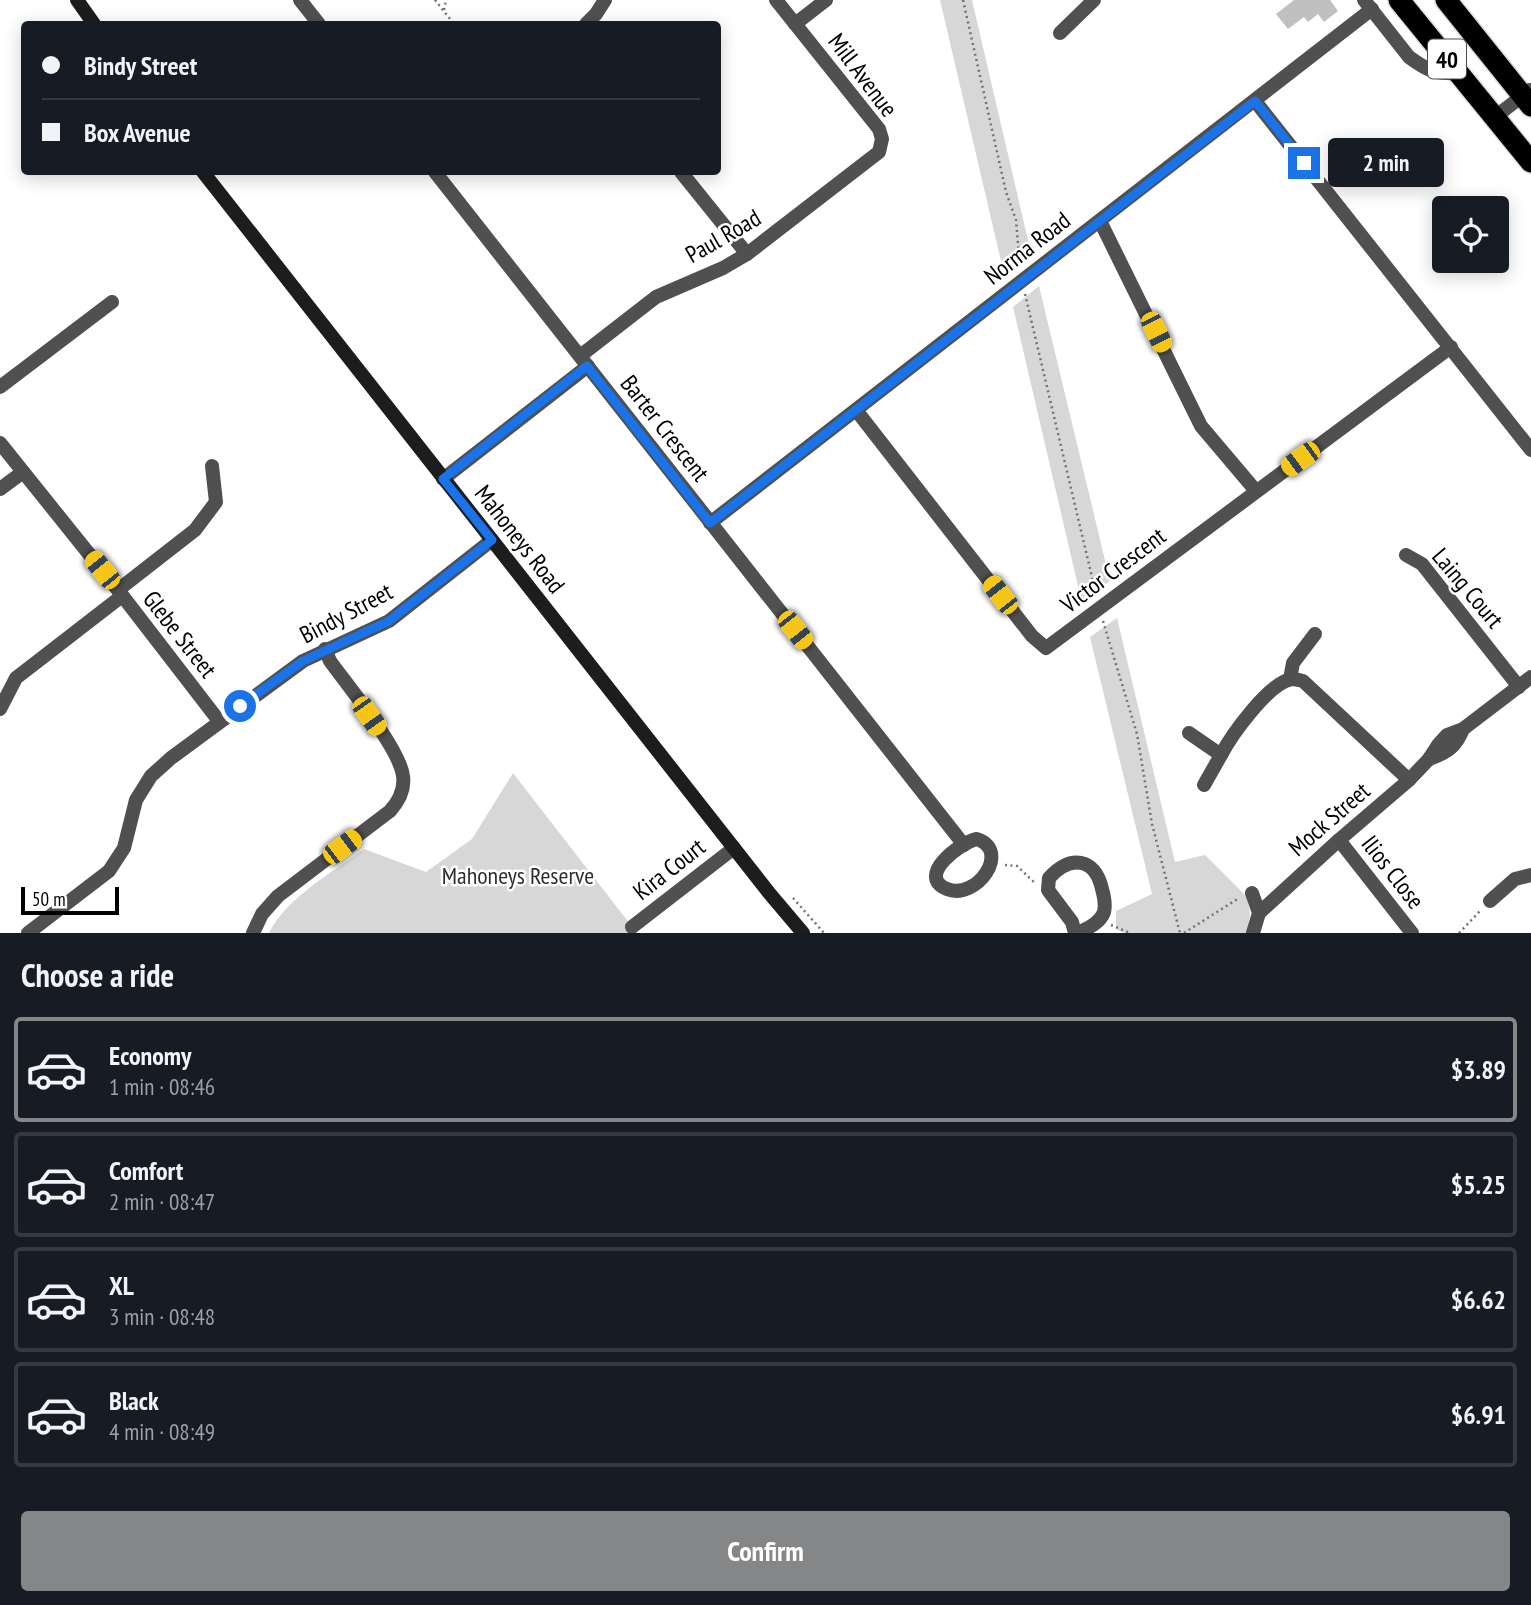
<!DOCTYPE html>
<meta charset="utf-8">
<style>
:root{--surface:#171b24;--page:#242831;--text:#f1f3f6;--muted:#9ea1a6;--line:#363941;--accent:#858687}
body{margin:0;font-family:"PT Sans Narrow",sans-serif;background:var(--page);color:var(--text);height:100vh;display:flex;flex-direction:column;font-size:26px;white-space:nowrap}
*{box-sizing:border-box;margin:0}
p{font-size:23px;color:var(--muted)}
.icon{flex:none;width:38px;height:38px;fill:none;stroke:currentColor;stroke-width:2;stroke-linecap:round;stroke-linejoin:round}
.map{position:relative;height:933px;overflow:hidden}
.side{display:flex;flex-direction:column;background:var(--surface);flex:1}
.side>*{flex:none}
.top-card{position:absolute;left:21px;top:21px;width:700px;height:154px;border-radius:7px;box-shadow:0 4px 18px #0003;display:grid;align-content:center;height:154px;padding:0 21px;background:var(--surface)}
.fabs{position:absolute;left:1432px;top:196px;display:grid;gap:14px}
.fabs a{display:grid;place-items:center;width:77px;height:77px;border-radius:7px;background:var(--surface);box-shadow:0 4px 18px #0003;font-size:35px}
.scale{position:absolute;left:21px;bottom:18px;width:98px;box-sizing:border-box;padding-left:7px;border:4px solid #000;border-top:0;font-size:19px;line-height:24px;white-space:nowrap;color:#000;-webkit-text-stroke:5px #fff;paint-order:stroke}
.end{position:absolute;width:32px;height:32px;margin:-16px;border:9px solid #1a73e8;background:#fff;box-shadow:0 0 0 4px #fff}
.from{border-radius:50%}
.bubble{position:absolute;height:49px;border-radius:7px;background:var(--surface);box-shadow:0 4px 18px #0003;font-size:23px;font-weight:800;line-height:49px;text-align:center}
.car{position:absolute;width:21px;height:42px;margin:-21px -10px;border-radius:9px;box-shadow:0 0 5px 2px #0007;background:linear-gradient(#f5c518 24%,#345 0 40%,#f5c518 0 76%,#345 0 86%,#f5c518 0)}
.top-card b{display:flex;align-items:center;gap:24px;height:66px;font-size:26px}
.top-card b+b{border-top:2px solid var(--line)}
.top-card i{width:18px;height:18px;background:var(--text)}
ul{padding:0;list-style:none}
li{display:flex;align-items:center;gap:21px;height:105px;margin:0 14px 10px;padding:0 7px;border:4px solid var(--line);border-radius:7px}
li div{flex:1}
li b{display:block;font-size:26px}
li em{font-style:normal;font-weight:800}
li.active{border-color:var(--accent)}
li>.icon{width:63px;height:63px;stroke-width:1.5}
h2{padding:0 21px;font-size:32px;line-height:84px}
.action{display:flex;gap:14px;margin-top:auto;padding:14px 21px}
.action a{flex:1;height:80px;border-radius:7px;background:var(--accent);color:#fff;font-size:28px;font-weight:800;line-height:80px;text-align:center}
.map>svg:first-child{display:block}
.green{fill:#d7d7d7}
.building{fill:#c0c0c0}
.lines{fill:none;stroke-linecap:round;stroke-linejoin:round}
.highway-casing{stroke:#dbdbdb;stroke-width:24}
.path{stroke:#727272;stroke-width:2.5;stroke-dasharray:2 3.5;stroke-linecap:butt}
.street{stroke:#505050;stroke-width:14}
.secondary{stroke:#1d1d1d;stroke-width:14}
.highway{stroke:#000;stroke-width:21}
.route{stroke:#1a73e8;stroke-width:9}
.labels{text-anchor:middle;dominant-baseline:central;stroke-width:5;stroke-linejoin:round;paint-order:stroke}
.shield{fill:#fff;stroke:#4c4c4c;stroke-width:2}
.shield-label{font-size:23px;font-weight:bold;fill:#000}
.street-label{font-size:24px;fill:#000;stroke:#fff}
.park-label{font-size:24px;fill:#2e2e2e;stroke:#fff}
</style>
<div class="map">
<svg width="1531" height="933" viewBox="0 0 1531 933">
<rect width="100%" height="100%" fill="#fff"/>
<g class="green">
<polygon points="940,0 972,0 1031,253 1004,274"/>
<polygon points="1039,286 1110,581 1082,603 1013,307"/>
<polygon points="1117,618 1175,862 1205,855 1247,897 1250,914 1247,933 1124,933 1116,929 1116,911 1152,894 1090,637"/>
<path d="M513 773 637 933H269C287 897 332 873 364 849L426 872 472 839Z"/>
</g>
<polygon class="building" points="1294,0 1330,0 1338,11 1324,22 1318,14 1308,22 1304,17 1288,29 1276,14"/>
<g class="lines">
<defs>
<g id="highway">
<polyline points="1399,0 1531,162"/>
<polyline points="1446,0 1531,106"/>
</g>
</defs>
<use href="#highway" class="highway-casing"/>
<g class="path">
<polyline points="435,0 454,24"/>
<polyline points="963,0 1006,192 1016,220 1020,267"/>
<polyline points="444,10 446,0"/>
<polyline points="1025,294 1096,594"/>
<polyline points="1103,621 1137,734 1152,824 1180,933"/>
<polyline points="1005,865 1017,866 1036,884"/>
<polyline points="793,898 824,933"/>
<polyline points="1111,925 1130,933"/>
<polyline points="1184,933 1239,898"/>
<polyline points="1459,933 1480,911"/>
</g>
<g class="street">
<polyline points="300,0 319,24"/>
<path d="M1364 0 1409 57C1428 71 1435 74 1458 73"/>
<polyline points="586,24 596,14 605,0"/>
<polyline points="795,24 826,0"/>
<polyline points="1060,33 1094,0"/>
<polyline points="1255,101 1531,450"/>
<polyline points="1495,117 1530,90"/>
<polyline points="435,172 964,845"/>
<polyline points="681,172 747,254"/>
<polyline points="1100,221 1201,426 1256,491"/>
<polyline points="580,356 656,297 723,268 747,254 879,152 882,139 879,129 776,0"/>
<polyline points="0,387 112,302"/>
<polyline points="856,410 1032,636 1046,648 1451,347"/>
<polyline points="0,443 118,590 219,721"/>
<polyline points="443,479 588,366"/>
<polyline points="0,489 23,472"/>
<polyline points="710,523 1372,9"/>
<polyline points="1406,555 1422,564 1519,687"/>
<polyline points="118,590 195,530 216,502 212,466"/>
<polyline points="1290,679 1293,663 1315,634"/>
<polyline points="0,709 16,678 122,596"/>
<polyline points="1189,733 1221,755 1204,785"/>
<path d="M1221 755C1231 736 1269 682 1292 679 1295 679 1299 680 1303 681L1409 780"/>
<path d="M1429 759C1447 753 1456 747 1463 729"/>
<path d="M977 839C1012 851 976 901 947 889 915 876 961 842 977 839Z"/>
<polyline points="1339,840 1412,933"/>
<polyline points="1252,893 1259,913 1253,933"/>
<polyline points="1490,901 1515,879 1531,875"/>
<polyline points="1259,913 1339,840 1409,780 1429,759 1438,745 1447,735 1463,729 1531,677"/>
<polyline points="632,927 734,848"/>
<polyline points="28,933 109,871 124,848 136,800 151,776 171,758 303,661 389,621 492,540"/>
<path d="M253 933 262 914 278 896 390 811C399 801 405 790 403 776 400 749 348 686 330 661L325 649"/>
<path d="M1075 933 1072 922 1048 890 1049 878C1070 855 1095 857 1102 889 1104 896 1106 904 1104 912 1100 923 1088 928 1078 933"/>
</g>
<g class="secondary">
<polyline points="77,0 94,24"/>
<polyline points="203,172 770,894 803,933"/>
</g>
<use href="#highway" class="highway"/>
</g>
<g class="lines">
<polyline class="route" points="240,706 303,661 389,621 492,540 443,479 587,366 710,523 1255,101 1304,163"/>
</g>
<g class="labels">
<rect class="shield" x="1428" y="39.5" width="38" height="39" rx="5"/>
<g class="shield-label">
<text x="1447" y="59">40</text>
</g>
<g class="street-label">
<text transform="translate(863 75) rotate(53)">Mill Avenue</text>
<text transform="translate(723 236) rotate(-30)">Paul Road</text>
<text transform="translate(1027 248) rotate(-38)">Norma Road</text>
<text transform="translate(665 428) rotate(52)">Barter Crescent</text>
<text transform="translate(520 539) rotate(52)">Mahoneys Road</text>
<text transform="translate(1113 570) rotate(-37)">Victor Crescent</text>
<text transform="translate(1468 588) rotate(50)">Laing Court</text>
<text transform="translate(346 613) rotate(-28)">Bindy Street</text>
<text transform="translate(180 634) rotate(52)">Glebe Street</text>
<text transform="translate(1329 819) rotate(-41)">Mock Street</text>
<text transform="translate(669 869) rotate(-38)">Kira Court</text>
<text transform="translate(1393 872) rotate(52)">Ilios Close</text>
</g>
<g class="park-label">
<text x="518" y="875">Mahoneys Reserve</text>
</g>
</g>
</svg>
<div class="fabs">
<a><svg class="icon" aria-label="locate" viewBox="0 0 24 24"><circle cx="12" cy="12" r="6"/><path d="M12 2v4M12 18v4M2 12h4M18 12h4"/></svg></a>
</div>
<div class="scale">50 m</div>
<i class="end from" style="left:240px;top:706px"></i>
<i class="end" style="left:1304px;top:163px"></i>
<div class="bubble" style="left:1328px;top:138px;width:116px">2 min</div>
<i class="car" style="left:1156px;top:332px;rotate:154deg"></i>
<i class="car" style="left:1300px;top:459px;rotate:234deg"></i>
<i class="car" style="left:102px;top:570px;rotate:321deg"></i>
<i class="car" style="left:1000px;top:595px;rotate:322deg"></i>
<i class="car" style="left:795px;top:630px;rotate:142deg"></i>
<i class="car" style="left:369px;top:716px;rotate:145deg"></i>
<i class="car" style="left:342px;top:847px;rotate:53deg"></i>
<div class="top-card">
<b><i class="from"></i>Bindy Street</b>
<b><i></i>Box Avenue</b>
</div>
</div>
<section class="side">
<h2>Choose a ride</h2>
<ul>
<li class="active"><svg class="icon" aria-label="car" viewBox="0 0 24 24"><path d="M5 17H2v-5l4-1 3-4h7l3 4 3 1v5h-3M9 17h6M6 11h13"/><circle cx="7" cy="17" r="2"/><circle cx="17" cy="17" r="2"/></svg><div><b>Economy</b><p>1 min · 08:46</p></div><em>$3.89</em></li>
<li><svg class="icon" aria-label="car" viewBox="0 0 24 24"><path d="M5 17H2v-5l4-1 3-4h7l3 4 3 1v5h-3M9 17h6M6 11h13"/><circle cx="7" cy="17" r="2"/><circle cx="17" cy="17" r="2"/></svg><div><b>Comfort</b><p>2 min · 08:47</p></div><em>$5.25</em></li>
<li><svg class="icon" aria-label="car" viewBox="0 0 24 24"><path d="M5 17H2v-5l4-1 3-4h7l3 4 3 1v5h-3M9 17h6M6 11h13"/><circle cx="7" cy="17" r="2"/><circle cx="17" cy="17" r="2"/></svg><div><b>XL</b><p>3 min · 08:48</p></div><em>$6.62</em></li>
<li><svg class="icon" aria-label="car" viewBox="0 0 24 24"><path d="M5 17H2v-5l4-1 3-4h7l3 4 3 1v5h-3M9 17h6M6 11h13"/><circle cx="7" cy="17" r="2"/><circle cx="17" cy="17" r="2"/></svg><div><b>Black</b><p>4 min · 08:49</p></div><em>$6.91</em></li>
</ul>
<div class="action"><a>Confirm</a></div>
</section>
